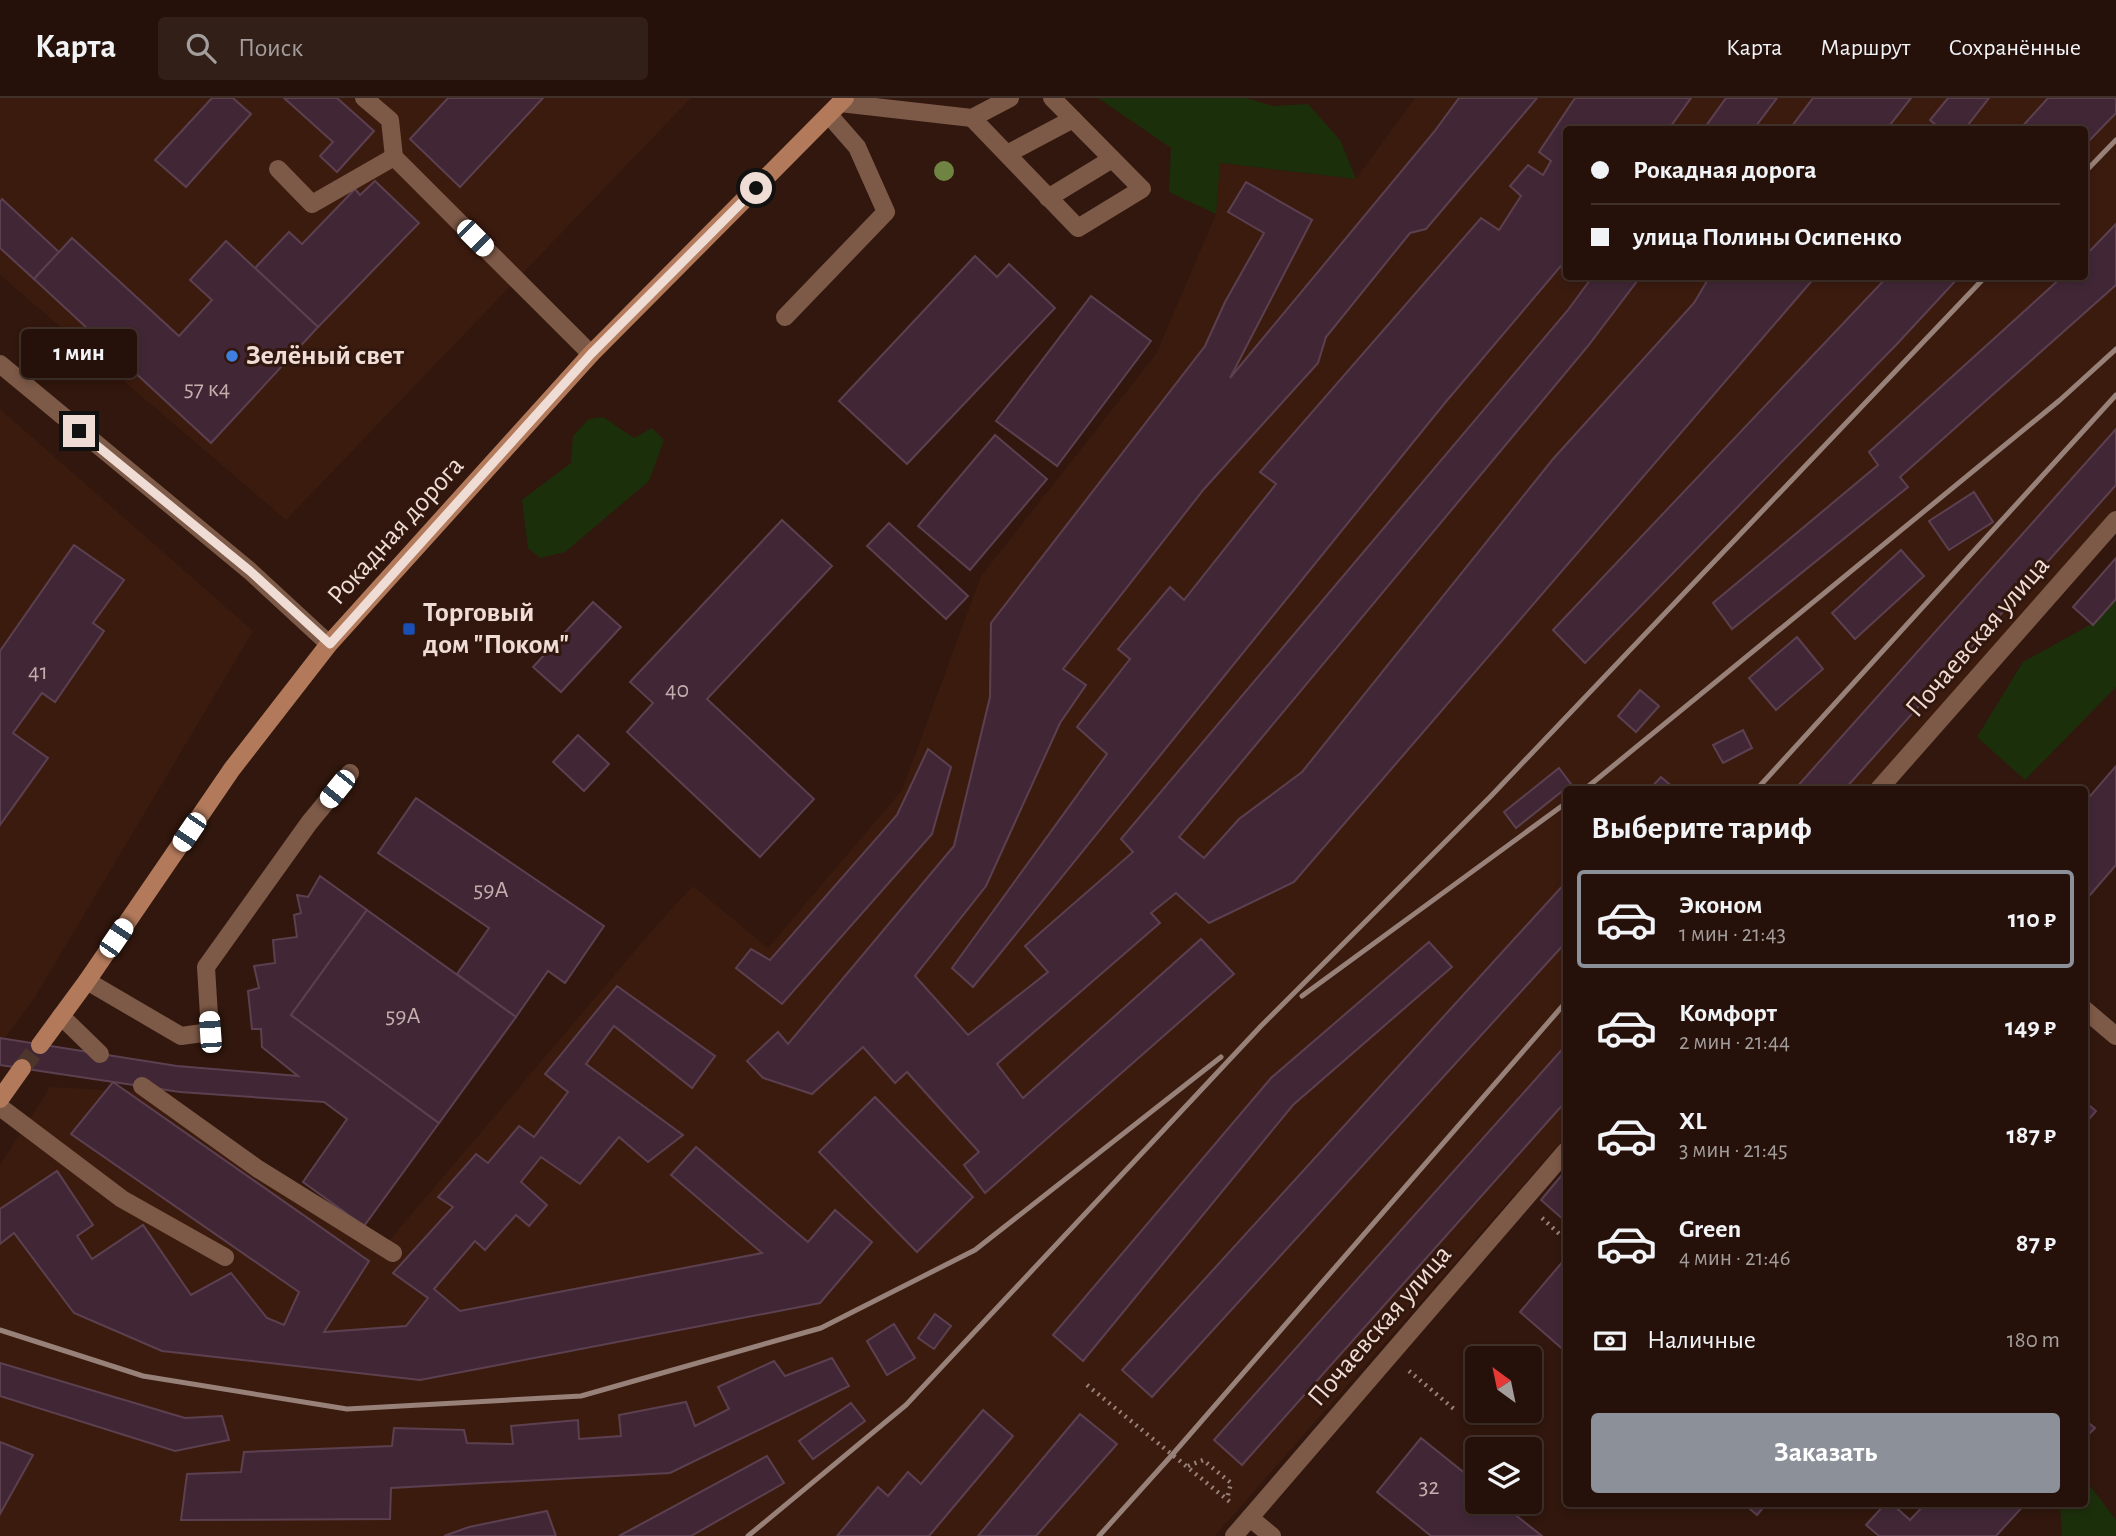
<!DOCTYPE html>
<html lang="ru">
<meta charset="utf-8">
<style>
:root{--surface:#25110a;--page:#311f18;--text:#f1f3f6;--muted:#a39d9c;--line:#42312b;--accent:#8c9099}
body{margin:0;font-family:"Alegreya Sans",sans-serif;background:var(--page);color:var(--text);height:100vh;display:flex;flex-direction:column;font-size:26px;white-space:nowrap}
*{box-sizing:border-box;margin:0}
p{font-size:23px;color:var(--muted)}
.icon{flex:none;width:38px;height:38px;fill:none;stroke:currentColor;stroke-width:2;stroke-linecap:round;stroke-linejoin:round}
.map{position:relative;flex:1;overflow:hidden}
.panel{position:absolute;left:1563px;top:688px;width:525px;height:721px;display:flex;flex-direction:column;background:var(--surface);border-radius:7px;box-shadow:0 4px 10px #0003,0 0 0 2px var(--line)}
.panel>*{flex:none}
.top-card{position:absolute;left:1563px;top:28px;width:525px;height:154px;border-radius:7px;box-shadow:0 4px 10px #0003,0 0 0 2px var(--line);display:grid;align-content:center;height:154px;padding:0 28px;background:var(--surface)}
.needle{width:46px;rotate:327deg}
.fabs{position:absolute;left:1465px;top:1248px;display:grid;gap:14px}
.fabs a{display:grid;place-items:center;width:77px;height:77px;border-radius:7px;background:var(--surface);box-shadow:0 4px 10px #0003,0 0 0 2px var(--line);font-size:35px}
.end{position:absolute;width:32px;height:32px;margin:-16px;border:9px solid #efdcd5;background:#111;box-shadow:0 0 0 4px #111}
.from{border-radius:50%}
.bubble{position:absolute;height:49px;border-radius:7px;background:var(--surface);box-shadow:0 4px 10px #0003,0 0 0 2px var(--line);font-size:23px;font-weight:700;line-height:49px;text-align:center}
.car{position:absolute;width:21px;height:42px;margin:-21px -10px;border-radius:9px;box-shadow:0 0 5px 2px #0007;background:linear-gradient(#fff 24%,#345 0 40%,#fff 0 76%,#345 0 86%,#fff 0)}
.top-card b{display:flex;align-items:center;gap:24px;height:66px;font-size:26px}
.top-card b+b{border-top:2px solid var(--line)}
.top-card i{width:18px;height:18px;background:var(--text)}
ul{padding:0;list-style:none}
li{display:flex;align-items:center;gap:21px;height:98px;margin:0 14px 10px;padding:0 14px;border:4px solid transparent;border-radius:7px}
li div{flex:1}
li b{display:block;font-size:26px}
li em{font-style:normal;font-weight:700}
li.selected{border-color:var(--accent)}
li>.icon{width:63px;height:63px;stroke-width:1.5}
h2{padding:0 28px;font-size:32px;line-height:84px}
.pay{display:flex;align-items:center;gap:18px;height:77px;padding:0 28px;font-size:26px}
.pay p{margin-inline-start:auto}
.button{display:flex;gap:14px;margin-top:auto;padding:14px 28px}
.button a{flex:1;height:80px;border-radius:7px;background:var(--accent);color:#fff;font-size:28px;font-weight:700;line-height:80px;text-align:center}
header{display:flex;align-items:center;gap:42px;box-sizing:border-box;height:98px;padding:0 35px;background:var(--surface);border-bottom:2px solid var(--line)}
header strong{font-size:33px}
nav{display:flex;gap:38px;margin-inline-start:auto;font-size:24px}
.search{width:490px;height:63px;background:var(--page);display:flex;align-items:center;gap:18px;box-sizing:border-box;padding:0 24px;border-radius:7px;color:var(--muted);font-size:26px}
.map>svg:first-child{display:block}
.built{fill:#3c1b0f;fill-rule:evenodd}
.green{fill:#1c2f0b}
.building{fill:#412736;stroke:#5c4050;stroke-width:2}
.lines{fill:none;stroke-linecap:round;stroke-linejoin:round}
.secondary-tunnel{stroke:#4e352b;stroke-width:18;stroke-dasharray:18 9;stroke-linecap:butt}
.path{stroke:#978179;stroke-width:4.5;stroke-dasharray:2 5;stroke-linecap:butt}
.lane{stroke:#7d5947;stroke-width:18}
.street{stroke:#7d5947;stroke-width:18}
.secondary{stroke:#b2795b;stroke-width:18}
.rail{stroke:#978178;stroke-width:5}
.tree{fill:#6f8343}
.route{stroke:#efdcd5;stroke-width:9}
.shop-dot{fill:#3f7fe0;stroke:#31170d;stroke-width:2.5}
.transit-dot{fill:#1a4fb4;stroke:#31170d;stroke-width:2.5}
.labels{text-anchor:middle;dominant-baseline:central;stroke-width:6;stroke-linejoin:round;paint-order:stroke}
.number-label{font-size:24px;fill:#c4afad}
.poi-label{font-size:28px;font-weight:bold;fill:#efdcd5;stroke:#31170d;text-anchor:start}
.street-label{font-size:28px;fill:#efdcd5;stroke:#31170d}
</style>
<header>
<strong>Карта</strong>
<div class="search"><svg class="icon" aria-label="search" viewBox="0 0 24 24"><circle cx="10" cy="10" r="6"/><path d="M15 15l6 6"/></svg>Поиск</div>
<nav><a>Карта</a><a>Маршрут</a><a>Сохранённые</a></nav>
</header>
<div class="map">
<svg width="2116" height="1438" viewBox="0 0 2116 1438">
<rect width="100%" height="100%" fill="#31170d"/>
<g class="built">
<polygon points="0,0 691,0 286,422 0,177"/>
<path d="M1415 0H2116V411L1870 691H1566V1038L1215 1438H0V1067L50 989 166 995 382 1151 656 828 693 788 768 850 902 692 981 478 1156 256 1216 116 1220 65 1356 81ZM1566 32H2084V178H1566Z"/>
<polygon points="0,311 253,533 35,899 0,947"/>
</g>
<g class="green">
<polygon points="1098,0 1246,0 1273,8 1308,6 1340,42 1356,81 1220,65 1216,116 1169,94 1171,50"/>
<polygon points="603,319 634,340 652,330 664,342 649,383 565,454 540,460 528,450 522,402 571,365 573,338 589,321"/>
<polygon points="2116,490 2116,589 2025,682 1977,639 2023,564 2097,523"/>
<polygon points="2088,1385 2116,1422 2116,1438 2062,1438 2060,1405 2084,1405 2084,1387"/>
</g>
<g class="building">
<polygon points="212,0 233,0 251,16 186,89 155,62"/>
<polygon points="284,0 337,0 374,33 337,74 320,58 333,44"/>
<polygon points="448,0 543,0 460,89 410,41"/>
<polygon points="1459,0 1537,0 1426,131 1410,135 1326,239 1318,265 1204,391 1063,571 1086,587 1060,625 986,788 915,878 968,937 1048,874 1025,848 1133,754 1121,741 1568,212 1593,178 1641,178 1588,248 1179,739 1204,760 1239,721 1302,674 1553,361 1694,205 1710,178 1816,178 1294,784 1209,825 1176,795 1151,815 1160,825 997,966 1023,1000 1201,841 1234,876 985,1095 964,1067 979,1054 907,974 895,985 863,949 812,996 763,980 747,963 778,934 788,946 954,748 990,599 991,525 1205,248 1225,204 1264,135 1228,114 1246,84 1312,122 1230,280 1434,34"/>
<polygon points="1575,0 1691,0 1668,32 1566,32 1566,162 1444,306 973,889 952,870 1107,656 1077,629 1130,561 1118,551 1170,489 1184,502 1276,386 1260,374 1481,120 1499,132 1521,98 1510,88 1528,67 1543,77 1551,63 1539,54"/>
<polygon points="1726,0 1777,0 1753,32 1703,32"/>
<polygon points="1813,0 1911,0 1886,32 1789,32"/>
<polygon points="1948,0 1989,0 1964,32 1942,32 1930,22"/>
<polygon points="2048,0 2116,0 2116,15 2084,48 2084,32 2019,32"/>
<polygon points="375,83 419,125 318,229 255,170 289,134 302,146 355,91 360,97"/>
<polygon points="2,101 59,154 34,181 0,150 0,104"/>
<polygon points="2116,126 2116,187 1900,379 1908,389 1732,531 1713,505 1878,367 1869,354 2063,178 2084,178 2084,159"/>
<polygon points="72,140 179,238 212,202 190,182 226,143 318,229 211,345 34,181"/>
<polygon points="975,158 997,179 1009,166 1055,210 907,366 839,303"/>
<polygon points="1888,178 1960,178 1896,247 1585,565 1553,532"/>
<polygon points="1091,198 1151,243 1057,368 996,323"/>
<polygon points="2116,331 2116,387 1845,691 1795,691"/>
<polygon points="995,337 1047,381 970,472 918,428"/>
<polygon points="1974,394 1993,424 1949,452 1929,423"/>
<polygon points="782,422 832,468 707,601 814,701 760,759 627,634 653,605 630,584"/>
<polygon points="889,425 968,498 946,521 867,448"/>
<polygon points="74,447 124,482 93,525 104,533 55,604 42,595 13,635 48,660 0,727 0,553"/>
<polygon points="1901,452 1924,478 1855,541 1832,515"/>
<polygon points="2116,460 2116,501 2093,527 2073,509"/>
<polygon points="593,504 621,529 561,594 533,569"/>
<polygon points="1797,539 1823,571 1776,612 1749,580"/>
<polygon points="1640,592 1659,608 1636,634 1618,618"/>
<polygon points="1743,632 1752,650 1723,665 1713,647"/>
<polygon points="578,637 609,666 584,693 553,664"/>
<polygon points="928,651 951,669 932,736 782,906 736,870 751,851 770,862 897,717"/>
<polygon points="2116,668 2116,767 2084,804 2084,705"/>
<polygon points="1559,670 1571,686 1516,730 1504,714"/>
<polygon points="1661,679 1675,691 1650,691"/>
<polygon points="416,700 604,828 565,885 548,873 516,919 457,876 489,830 378,755"/>
<polygon points="320,778 367,812 291,917 439,1025 364,1128 303,1084 347,1021 324,1004 180,994 0,967 0,940 177,968 298,978 262,949 261,931 252,931 248,893 259,890 254,868 275,865 273,842 297,839 294,817 301,815 297,797 308,799"/>
<polygon points="1566,784 1566,844 1152,1299 1122,1272"/>
<polygon points="367,812 516,919 439,1025 291,917"/>
<polygon points="1429,844 1452,869 1293,1007 1083,1263 1053,1237 1271,980"/>
<polygon points="617,888 715,958 692,990 614,928 586,966 683,1037 648,1064 619,1039 580,1086 541,1059 521,1084 547,1107 529,1128 516,1117 485,1152 475,1143 434,1191 460,1213 762,1155 671,1077 696,1049 808,1144 835,1112 872,1144 820,1205 420,1282 162,1253 74,1215 14,1135 0,1146 0,1111 57,1073 93,1127 77,1138 92,1161 143,1127 191,1197 231,1175 267,1220 284,1227 299,1194 71,1036 113,984 369,1163 324,1234 406,1228 428,1200 393,1175 453,1109 438,1099 476,1056 488,1065 519,1028 534,1039 568,994 545,976"/>
<polygon points="1566,947 1566,1003 1242,1367 1214,1342"/>
<polygon points="875,999 973,1099 917,1154 819,1054"/>
<polygon points="2084,1003 2096,1013 2084,1027"/>
<polygon points="1566,1072 1566,1122 1565,1123 1541,1102"/>
<polygon points="1564,1162 1566,1164 1566,1254 1520,1214"/>
<polygon points="935,1216 951,1228 934,1251 918,1240"/>
<polygon points="894,1226 915,1260 887,1277 867,1243"/>
<polygon points="832,1260 849,1288 670,1375 391,1390 390,1421 181,1422 187,1376 241,1374 244,1354 392,1348 394,1330 464,1332 467,1345 513,1346 511,1328 578,1322 579,1341 621,1338 619,1317 686,1304 695,1328 729,1311 718,1289 774,1263 785,1278"/>
<polygon points="0,1265 185,1320 222,1318 229,1342 175,1353 0,1298"/>
<polygon points="851,1305 865,1323 813,1361 799,1343"/>
<polygon points="983,1312 1013,1338 929,1438 837,1438 878,1389 888,1398 908,1374 921,1386"/>
<polygon points="1080,1316 1117,1346 1036,1438 978,1438"/>
<polygon points="2084,1321 2095,1330 2084,1341"/>
<polygon points="1421,1340 1477,1385 1477,1404 1499,1404 1542,1438 1431,1438 1377,1394"/>
<polygon points="0,1344 33,1357 0,1416"/>
<polygon points="767,1358 784,1385 691,1438 619,1438"/>
<polygon points="1743,1405 1767,1405 1757,1417"/>
<polygon points="1886,1405 1891,1405 1910,1422 1926,1405 2026,1405 1996,1438 1879,1438 1866,1427"/>
<polygon points="547,1413 556,1438 444,1438 469,1429"/>
</g>
<g class="lines">
<polyline class="secondary-tunnel" points="22,970 40,947"/>
<g class="path">
<polyline points="1542,1120 1566,1142"/>
<polyline points="1409,1273 1454,1311"/>
<polyline points="1087,1287 1230,1404"/>
<polyline points="1188,1368 1203,1362 1231,1385 1227,1401"/>
</g>
<g class="lane">
<polyline points="364,0 390,22 394,59 591,256"/>
<polyline points="840,5 972,20 1010,0"/>
<polyline points="972,20 1078,130 1142,91 1052,0"/>
<polyline points="1007,56 1073,21"/>
<polyline points="278,71 312,106 394,59"/>
<polyline points="1048,100 1112,61"/>
<polyline points="785,219 886,114 857,49 829,17"/>
<polyline points="87,883 181,938 210,934 206,869 309,725 350,675"/>
<polyline points="61,918 100,956"/>
<polyline points="142,988 258,1071 393,1155"/>
<polyline points="0,1009 122,1101 225,1159"/>
</g>
<g class="street">
<polyline points="0,266 250,473 329,546"/>
<polyline points="1879,691 2116,422"/>
<polyline points="2084,911 2116,938"/>
<polyline points="1250,1420 1272,1438"/>
<polyline points="1234,1438 1566,1053"/>
</g>
<g class="secondary">
<polyline points="40,947 87,883 232,671 329,546 591,256 845,0"/>
<polyline points="0,1001 22,970"/>
</g>
<g class="rail">
<polyline points="2084,75 2116,42"/>
<polyline points="1585,691 2060,302 2116,251"/>
<polyline points="1757,691 2116,297"/>
<polyline points="1302,898 1566,705"/>
<polyline points="0,1232 143,1278 347,1311 581,1298 821,1230 975,1152 1221,959"/>
<polyline points="748,1438 906,1307 1261,928 1491,698 1986,178"/>
<polyline points="1099,1438 1172,1357 1566,904"/>
</g>
</g>
<circle class="tree" cx="944" cy="73" r="10"/>
<g class="lines">
<polyline class="route" points="79,333 250,473 330,546 591,256 756,90"/>
</g>
<circle class="shop-dot" cx="232" cy="258" r="7"/>
<rect class="transit-dot" x="402" y="524" width="14" height="14" rx="3.5"/>
<g class="labels">
<g class="number-label">
<text x="207" y="291">57 к4</text>
<text x="38" y="574">41</text>
<text x="677" y="592">40</text>
<text x="491" y="792">59А</text>
<text x="403" y="918">59А</text>
<text x="1429" y="1389">32</text>
</g>
<g class="poi-label">
<text x="246" y="258">Зелёный свет</text>
<text x="423" y="515">Торговый<tspan x="423" dy="32">дом "Поком"</tspan></text>
</g>
<g class="street-label">
<text transform="translate(396 433) rotate(-48)">Рокадная дорога</text>
<text transform="translate(1978 539) rotate(-49)">Почаевская улица</text>
<text transform="translate(1380 1228) rotate(-49)">Почаевская улица</text>
</g>
</g>
</svg>
<div class="fabs">
<a><svg class="needle" viewBox="-14 -14 28 28"><path d="M0-13l5 13h-10z" fill="#e53935"/><path d="M0 13l5-13h-10z" fill="#a39d9c"/></svg></a>
<a><svg class="icon" aria-label="layers" viewBox="0 0 24 24"><path d="M12 4l9 5-9 5-9-5zM3 14l9 5 9-5"/></svg></a>
</div>
<i class="end from" style="left:756px;top:90px"></i>
<i class="end" style="left:79px;top:333px"></i>
<div class="bubble" style="left:21px;top:231px;width:116px">1 мин</div>
<i class="car" style="left:475px;top:140px;rotate:135deg"></i>
<i class="car" style="left:337px;top:691px;rotate:219deg"></i>
<i class="car" style="left:189px;top:734px;rotate:214deg"></i>
<i class="car" style="left:116px;top:840px;rotate:34deg"></i>
<i class="car" style="left:210px;top:934px;rotate:356deg"></i>
<div class="top-card">
<b><i class="from"></i>Рокадная дорога</b>
<b><i></i>улица Полины Осипенко</b>
</div>
<section class="panel">
<h2>Выберите тариф</h2>
<ul>
<li class="selected"><svg class="icon" aria-label="car" viewBox="0 0 24 24"><path d="M5 17H2v-5l4-1 3-4h7l3 4 3 1v5h-3M9 17h6M6 11h13"/><circle cx="7" cy="17" r="2"/><circle cx="17" cy="17" r="2"/></svg><div><b>Эконом</b><p>1 мин · 21:43</p></div><em>110 ₽</em></li>
<li><svg class="icon" aria-label="car" viewBox="0 0 24 24"><path d="M5 17H2v-5l4-1 3-4h7l3 4 3 1v5h-3M9 17h6M6 11h13"/><circle cx="7" cy="17" r="2"/><circle cx="17" cy="17" r="2"/></svg><div><b>Комфорт</b><p>2 мин · 21:44</p></div><em>149 ₽</em></li>
<li><svg class="icon" aria-label="car" viewBox="0 0 24 24"><path d="M5 17H2v-5l4-1 3-4h7l3 4 3 1v5h-3M9 17h6M6 11h13"/><circle cx="7" cy="17" r="2"/><circle cx="17" cy="17" r="2"/></svg><div><b>XL</b><p>3 мин · 21:45</p></div><em>187 ₽</em></li>
<li><svg class="icon" aria-label="car" viewBox="0 0 24 24"><path d="M5 17H2v-5l4-1 3-4h7l3 4 3 1v5h-3M9 17h6M6 11h13"/><circle cx="7" cy="17" r="2"/><circle cx="17" cy="17" r="2"/></svg><div><b>Green</b><p>4 мин · 21:46</p></div><em>87 ₽</em></li>
</ul>
<div class="pay"><svg class="icon" aria-label="cash" viewBox="0 0 24 24"><path d="M3 7h18v10H3z"/><circle cx="12" cy="12" r="2"/></svg>Наличные<p>180 m</p></div>
<div class="button"><a>Заказать</a></div>
</section>
</div>
